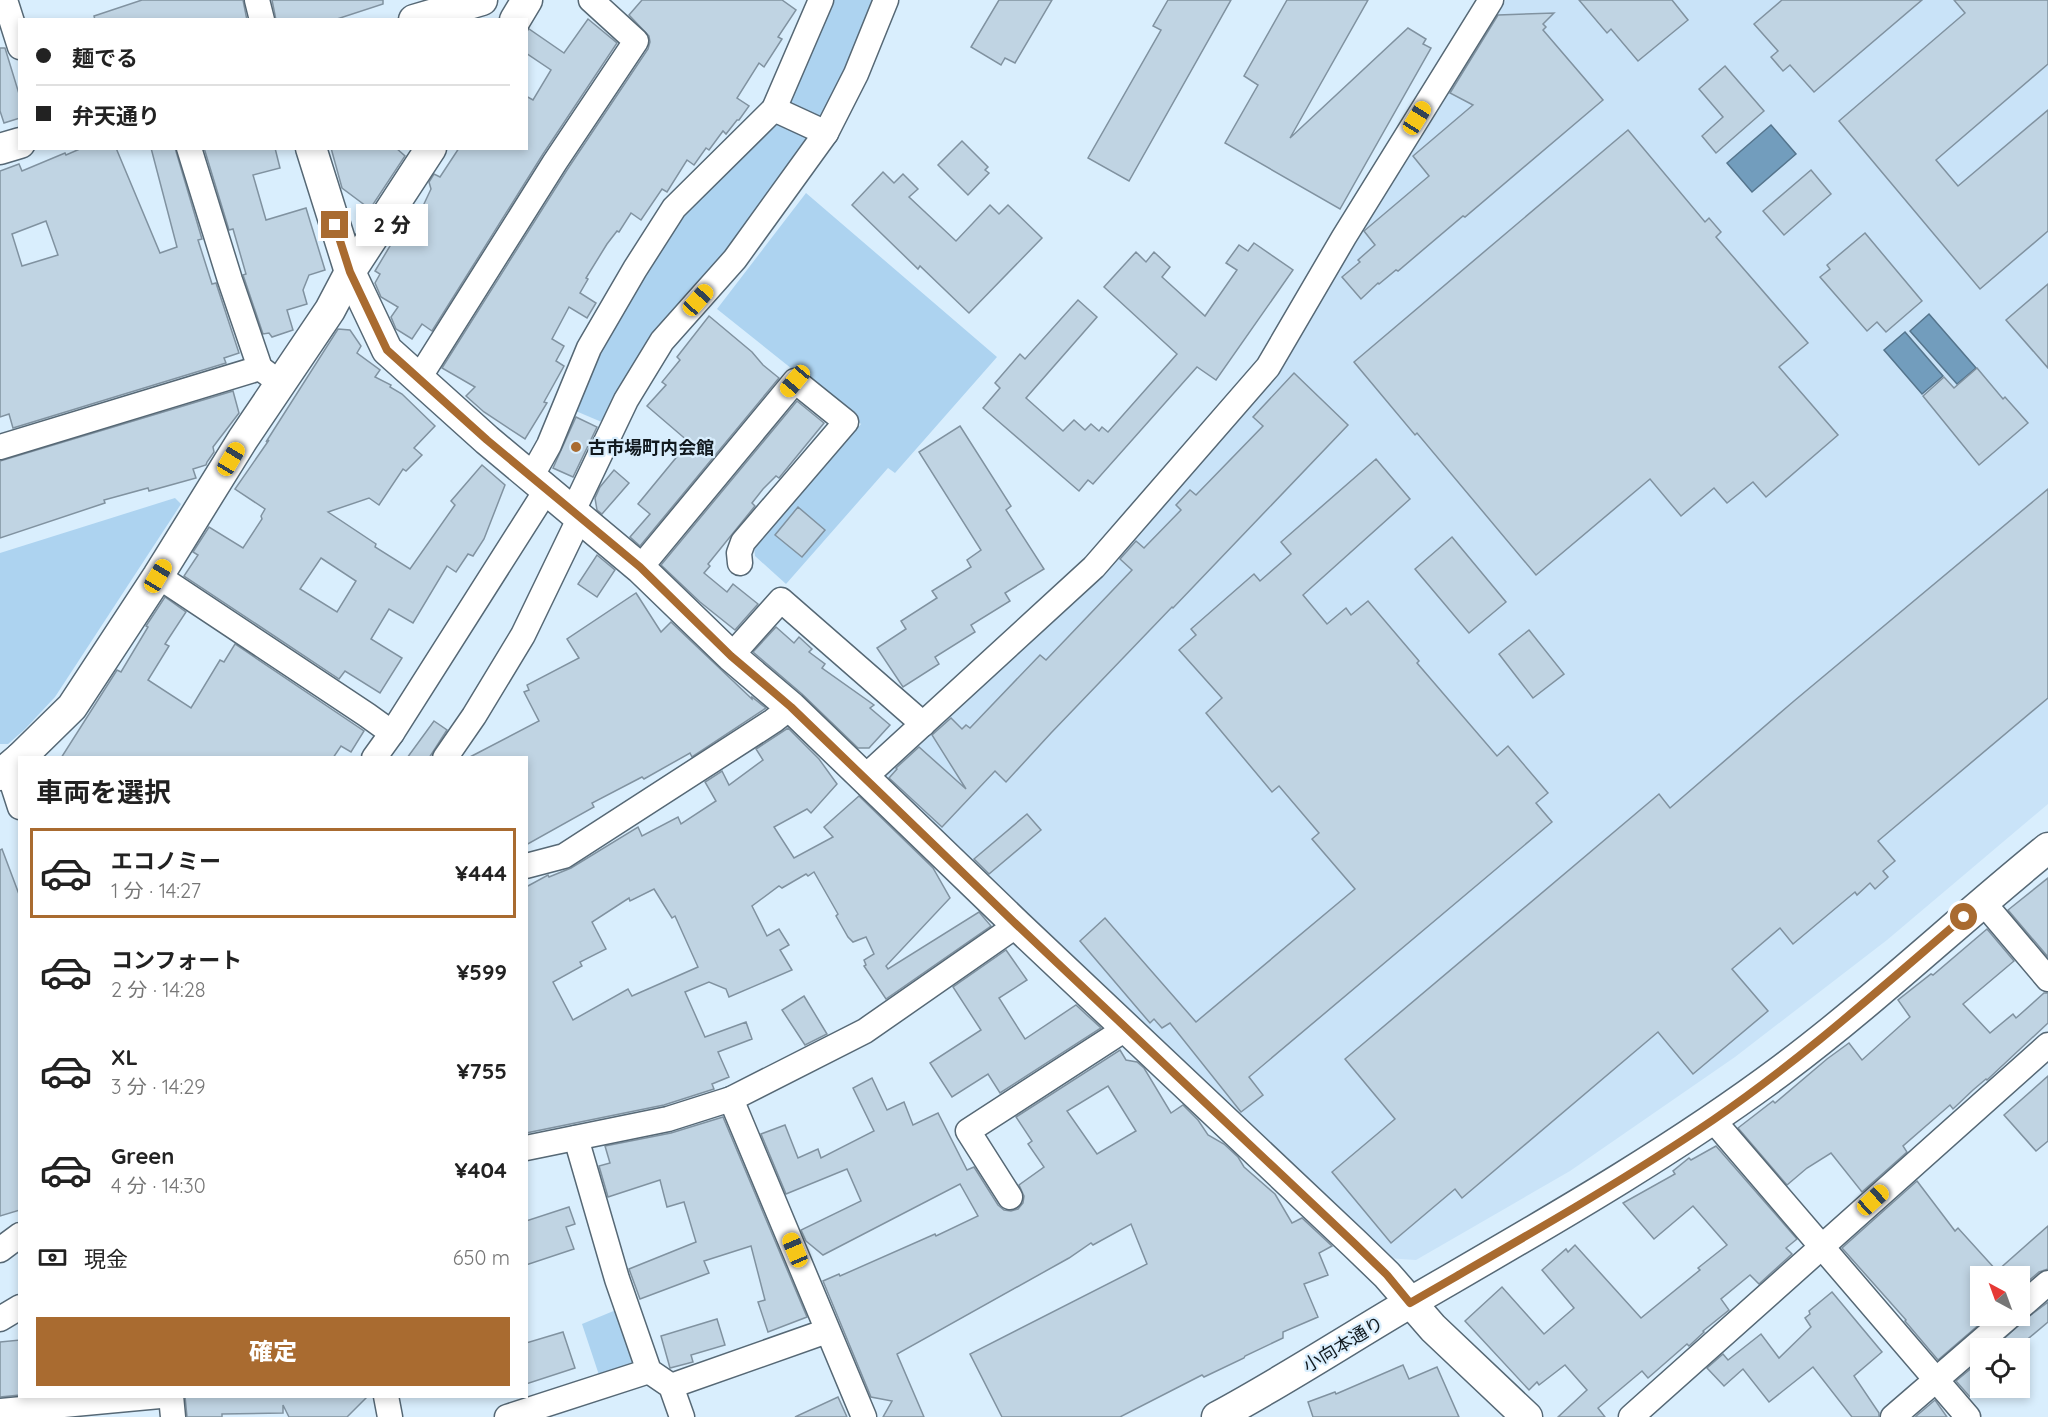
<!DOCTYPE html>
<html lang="ja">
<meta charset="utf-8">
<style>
:root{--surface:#fff;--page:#f6f6f6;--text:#222;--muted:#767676;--line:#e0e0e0;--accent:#a96b30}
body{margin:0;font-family:Quicksand,"Noto Sans JP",sans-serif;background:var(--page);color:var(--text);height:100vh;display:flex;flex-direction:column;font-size:22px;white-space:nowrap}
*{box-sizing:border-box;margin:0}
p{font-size:20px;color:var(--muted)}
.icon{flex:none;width:33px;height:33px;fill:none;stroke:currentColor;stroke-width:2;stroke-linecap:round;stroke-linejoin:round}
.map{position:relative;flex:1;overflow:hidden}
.sheet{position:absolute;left:18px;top:756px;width:510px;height:642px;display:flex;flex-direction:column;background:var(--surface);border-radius:0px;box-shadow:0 3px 9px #0003}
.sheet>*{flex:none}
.banner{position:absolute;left:18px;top:18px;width:510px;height:132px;border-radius:0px;box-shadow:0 3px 9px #0003;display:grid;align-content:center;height:132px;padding:0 18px;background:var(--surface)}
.needle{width:39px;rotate:319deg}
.controls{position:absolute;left:1970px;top:1266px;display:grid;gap:12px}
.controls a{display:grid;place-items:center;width:60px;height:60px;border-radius:0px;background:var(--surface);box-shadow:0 3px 9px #0003;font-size:30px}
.end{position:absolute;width:27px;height:27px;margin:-14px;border:8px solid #a96b30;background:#fff;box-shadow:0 0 0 3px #fff}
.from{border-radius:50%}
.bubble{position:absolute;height:42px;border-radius:0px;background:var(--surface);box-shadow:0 3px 9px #0003;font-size:20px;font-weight:800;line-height:42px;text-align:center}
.car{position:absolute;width:18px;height:36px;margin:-18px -9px;border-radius:8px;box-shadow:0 0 4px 2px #0007;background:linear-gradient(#f5c518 24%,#345 0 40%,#f5c518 0 76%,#345 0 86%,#f5c518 0)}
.banner b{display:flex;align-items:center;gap:21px;height:57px;font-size:22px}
.banner b+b{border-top:2px solid var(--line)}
.banner i{width:15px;height:15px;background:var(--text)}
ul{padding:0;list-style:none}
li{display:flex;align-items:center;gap:18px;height:90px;margin:0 12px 9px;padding:0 6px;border:3px solid transparent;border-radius:0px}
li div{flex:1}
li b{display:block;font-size:22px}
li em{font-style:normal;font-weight:800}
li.current{border-color:var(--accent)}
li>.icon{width:54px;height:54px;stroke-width:1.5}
h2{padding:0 18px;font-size:27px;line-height:72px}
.pay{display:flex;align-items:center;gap:15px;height:66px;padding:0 18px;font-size:22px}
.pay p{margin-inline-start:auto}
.action{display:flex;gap:12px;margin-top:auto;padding:12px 18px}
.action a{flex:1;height:69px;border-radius:0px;background:var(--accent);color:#fff;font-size:24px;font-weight:800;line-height:69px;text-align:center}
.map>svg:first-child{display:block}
.built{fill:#c9e3f8}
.green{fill:#add3f0}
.water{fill:#729dbd;stroke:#55758d;stroke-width:1.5}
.building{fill:#c0d4e3;stroke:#8092a0;stroke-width:1.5;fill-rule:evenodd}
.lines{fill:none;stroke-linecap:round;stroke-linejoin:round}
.minor-casing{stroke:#566875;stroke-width:27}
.tertiary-casing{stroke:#566875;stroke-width:33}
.minor{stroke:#fff;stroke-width:24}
.tertiary{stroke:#fff;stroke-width:30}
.route{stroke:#a96b30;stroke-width:8}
.poi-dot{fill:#a96b30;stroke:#d9eefd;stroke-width:2}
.labels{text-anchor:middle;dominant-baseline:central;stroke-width:4.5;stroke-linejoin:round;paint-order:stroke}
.poi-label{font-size:18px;font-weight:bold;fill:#11191e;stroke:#d9eefd;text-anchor:start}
.street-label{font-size:18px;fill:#11191e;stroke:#d9eefd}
</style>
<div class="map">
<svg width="2048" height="1417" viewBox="0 0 2048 1417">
<rect width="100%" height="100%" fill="#d9eefd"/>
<polygon class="built" points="1506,0 2048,0 2048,804 1887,940 1735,1057 1570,1171 1416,1260 1387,1258 885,787 883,771 1095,583 1277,371"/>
<g class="green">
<polygon points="828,0 879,0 823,123 788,103"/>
<polygon points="778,118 814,137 604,423 571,409 597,350 679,212"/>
<polygon points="806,193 997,357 895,473 888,468 786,584 755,556 754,547 861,424 717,309"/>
<polygon points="175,498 181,504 55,697 25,729 8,744 0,744 0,553"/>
<polygon points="616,1310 637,1365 600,1378 582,1324"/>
</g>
<g class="water">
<polygon points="1771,125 1796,154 1752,192 1727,163"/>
<polygon points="1929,314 1976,368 1957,384 1910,331"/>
<polygon points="1905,332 1943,376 1922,394 1884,350"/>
</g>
<g class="building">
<polygon points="142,0 243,0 247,20 95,20 94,16"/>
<polygon points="272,0 383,0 383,4 334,20 276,20"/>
<polygon points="642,0 782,0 796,10 778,37 782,39 764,67 759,63 737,98 749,106 739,120 737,120 726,134 723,131 709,150 706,148 694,165 687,160 667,192 662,189 641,220 631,213 619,232 617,231 607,244 586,278 588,279 580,293 596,303 587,318 569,307 552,339 564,346 556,361 564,366 544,402 547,403 525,439 484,412 466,396 475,387 442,368 567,170 648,49 650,42 649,36 629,15"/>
<polygon points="999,0 1052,0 1015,63 1005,58 1001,65 971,47"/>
<polygon points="1168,0 1231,0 1129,181 1088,158 1161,30 1153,26"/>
<polygon points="1287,0 1368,0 1290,138 1408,28 1426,39 1423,44 1431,48 1340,209 1225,143 1258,85 1244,76"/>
<polygon points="1579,0 1672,0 1688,20 1638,61 1611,29 1607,33"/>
<polygon points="1782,0 1922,0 1814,92 1790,65 1783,71 1771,57 1778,51 1754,24"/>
<polygon points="1954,0 2048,0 2048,64 1936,160 1958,186 2048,110 2048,231 1980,289 1839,121 1965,13"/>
<polygon points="1554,13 1543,24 1546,27 1543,30 1603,100 1465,217 1463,216 1398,271 1396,270 1379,284 1378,283 1361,299 1342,277 1360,262 1358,260 1375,245 1364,231 1429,176 1413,156 1473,105 1450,93 1498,15"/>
<polygon points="588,19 617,43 543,154 432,331 422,324 412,339 396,329 391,317 398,307 381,297 375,283 380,274 375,271 396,236 403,239 423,206 431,189 429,182 434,174 440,177 459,148 526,148 526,96 533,100 551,70 526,53 526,32 529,29 564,53"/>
<polygon points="0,48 5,48 20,97 20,118 4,123 0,111"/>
<polygon points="1725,66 1764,111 1716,153 1702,136 1723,117 1699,89"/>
<polygon points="1628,130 1705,222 1709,218 1721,232 1716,237 1808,343 1779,367 1838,435 1766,497 1753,482 1727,503 1714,488 1681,516 1650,479 1536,575 1417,433 1415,435 1354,362"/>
<polygon points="962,141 988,167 985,170 989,173 968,195 938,165"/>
<path d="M82 148H116L160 253 177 247 151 148H175L202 239 198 240 212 284 216 283 239 353 224 358 226 363 13 428 9 414 0 417V171L19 164 22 171 65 153 66 155ZM46 221 58 255 22 266 12 234Z"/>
<polygon points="204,148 275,148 280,168 253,175 266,220 306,208 325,270 309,275 303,290 307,304 287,310 293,330 272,337 269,333 263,334 243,275 246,274 233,229 229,230"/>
<polygon points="331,148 396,148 405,156 370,209 342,188"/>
<polygon points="1811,170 1831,194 1784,235 1763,211"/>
<polygon points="883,172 894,183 903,174 918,189 909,197 956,241 990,205 999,214 1008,205 1042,238 969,313 920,266 918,269 852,205"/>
<polygon points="1865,233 1922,301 1886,332 1877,322 1867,331 1820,277 1830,269 1827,265"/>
<polygon points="1254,243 1293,270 1216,380 1197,367 1093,484 1088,480 1079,491 983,408 1000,388 995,383 1020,354 1025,359 1078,300 1097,317 1026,398 1063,431 1074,420 1085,430 1091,424 1099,431 1102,427 1108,432 1177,354 1104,287 1136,252 1146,262 1154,252 1170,267 1162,277 1205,316 1237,270 1226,263 1239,245 1248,251"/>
<polygon points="2048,284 2048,368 2006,320"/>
<polygon points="709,316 752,352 763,365 779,378 640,546 630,537 650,514 638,504 689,442 647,406 666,385 662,382 680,360 677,357"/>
<path d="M338 329 350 330 361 346 357 353 380 370 375 377 391 385 390 387 402 394 435 426 414 448 422 455 406 471 403 469 379 505 369 498 328 512 376 544 375 547 410 569 455 505 451 501 482 465 505 485 484 539 473 556 468 554 456 572 447 566 413 623 389 609 371 639 402 658 380 693 345 671 339 679 184 576 198 555 193 552 209 527 243 548 262 519 261 516 265 509 235 489 269 440 266 442ZM321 558 356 581 337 612 300 589Z"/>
<polygon points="1977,368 2003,399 2005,397 2028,423 1979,465 1923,396 1944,377 1954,388"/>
<polygon points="1294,373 1348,425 1173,608 1172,607 1051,733 1006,782 995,771 942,827 889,778 897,769 896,768 919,747 966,789 932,735 951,718 962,729 966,725 970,728 1040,655 1046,660 1132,570 1120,559 1136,541 1144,548 1181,510 1176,505 1190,490 1196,495 1263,426 1253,417"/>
<polygon points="233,391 239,413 213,447 214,452 207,462 206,465 193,469 196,478 149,491 148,488 104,500 105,503 0,538 0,461"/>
<polygon points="797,401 824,423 779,478 776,476 763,489 752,503 755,506 708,564 710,566 704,573 727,592 733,584 758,604 735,630 700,602 661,565"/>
<polygon points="576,417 597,427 573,477 553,468"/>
<polygon points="960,426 1011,506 1006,510 1044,569 1005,593 1010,601 971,625 975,632 935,657 939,664 903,687 877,648 906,629 901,621 937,598 932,591 971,567 967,560 981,550 919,452"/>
<polygon points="1376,459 1410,499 1303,595 1327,624 1346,608 1351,615 1368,601 1419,661 1417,663 1497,756 1508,746 1548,793 1536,803 1552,822 1249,1077 1263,1095 1241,1112 1170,1023 1162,1028 1154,1019 1150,1023 1080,941 1105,918 1196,1022 1355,889 1312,839 1319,833 1279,786 1272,792 1206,713 1222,698 1179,650 1196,635 1191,629 1254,574 1260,581 1291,554 1281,542"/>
<polygon points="614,470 629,483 602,514 597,510 595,498 600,487"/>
<polygon points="2048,489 2048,698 1878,841 1895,861 1883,871 1888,877 1875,889 1870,883 1857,895 1855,892 1793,944 1780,928 1732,969 1768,1011 1693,1074 1658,1032 1462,1198 1455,1189 1391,1243 1332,1172 1395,1119 1345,1059 1659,794 1670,808 1794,701"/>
<polygon points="798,507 825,530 802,557 775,535"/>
<polygon points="1452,537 1506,602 1469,633 1415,569"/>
<polygon points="597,555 615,570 597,597 578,584"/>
<polygon points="636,593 661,632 671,622 752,699 752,697 766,708 692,757 690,753 644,779 642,777 592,803 594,807 526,845 526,758 468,758 539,721 524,692 529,690 527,685 579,658 567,639"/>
<polygon points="165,597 186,612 165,644 169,646 148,680 191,708 220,660 224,662 235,644 364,731 351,752 341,746 333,758 61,758 117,670 121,672 148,627 146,626"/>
<polygon points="776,627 794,643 799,637 812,649 809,652 825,664 822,668 874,705 870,708 890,725 869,748 858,748 802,694 753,652"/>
<polygon points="1529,630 1564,674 1533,698 1499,654"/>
<polygon points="434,721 447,730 429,758 407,758"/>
<path d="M788 728 819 759 837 784 811 813 807 809 774 827 794 858 833 837 824 827 859 796 933 868 950 898 886 966 888 969 979 912 991 926 886 999 864 966 866 965 864 960 874 954 866 937 853 942 848 937 836 916 838 914 814 872 808 876 806 874 782 888 779 886 752 906 767 936 779 929 789 945 780 950 792 970 729 997 726 989 709 982 685 992 705 1037 746 1022 752 1039 718 1052 729 1077 712 1084 714 1089 664 1105 526 1133V887L548 875 549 877 571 868 638 827 642 836 678 817 681 824 716 801 705 782 722 771 729 785 763 760 756 749ZM654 889 672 918 675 916 698 967 632 996 628 989 573 1020 553 982 582 966 580 962 606 949 592 922 629 898 630 901Z"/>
<polygon points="1027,814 1041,830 989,874 974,859"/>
<polygon points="2,849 20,897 20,1210 0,1216 0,850"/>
<polygon points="2048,878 2048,957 2008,910"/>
<polygon points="1987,929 2014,961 1963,1004 1990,1033 2013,1014 2016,1018 2044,993 2048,993 2048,1023 1987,1080 1986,1079 1973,1090 1953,1109 1950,1105 1903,1146 1907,1152 1862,1192 1831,1153 1807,1168 1787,1185 1738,1128 1773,1101 1775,1103 1827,1059 1849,1043 1862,1060 1910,1017 1898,1000 1931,974 1933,975"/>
<polygon points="1006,950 1027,980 999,998 1025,1039 1076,1005 1101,1028 1000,1093 988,1074 952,1097 930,1063 981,1030 953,987"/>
<polygon points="804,996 827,1034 805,1045 782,1010"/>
<path d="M1120 1050 1126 1060 1137 1062 1144 1068 1171 1113 1183 1105 1198 1120 1208 1135 1224 1144 1238 1157 1244 1167 1275 1194 1292 1223 1302 1218 1332 1246 1319 1253 1328 1275 1304 1284 1318 1317 1283 1332V1338L1245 1356 1244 1358 1204 1377 1202 1375 1120 1417H1002L970 1354 1147 1264 1131 1224 1093 1245 1091 1243 1069 1258 897 1354 924 1417H883L892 1401 871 1397 823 1281 839 1274 840 1276 935 1234 936 1236 978 1216 960 1184 823 1255 806 1241 801 1230 861 1201 847 1169 786 1194 761 1134 785 1125 798 1158 818 1149 821 1158 874 1131 853 1088 872 1078 887 1110 904 1102 913 1125 938 1113 967 1170 974 1167 998 1205 1004 1210 1011 1211 1018 1209 1023 1203 1024 1196 1019 1185 1044 1167 1028 1144 1032 1141 1016 1117ZM1108 1086 1136 1131 1097 1154 1067 1111Z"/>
<polygon points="2048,1076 2048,1141 2036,1151 2004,1115"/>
<polygon points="723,1117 807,1317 768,1332 758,1302 765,1300 751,1246 704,1261 709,1273 640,1299 629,1269 696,1242 684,1202 667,1207 660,1180 608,1197 599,1166 610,1163 605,1146 671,1133"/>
<polygon points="1716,1146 1797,1239 1786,1248 1792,1254 1759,1284 1750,1275 1721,1299 1729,1310 1703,1331 1704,1332 1689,1346 1687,1344 1648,1378 1642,1371 1598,1408 1605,1417 1558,1417 1587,1390 1565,1365 1539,1385 1537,1382 1529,1390 1465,1321 1502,1287 1544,1334 1574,1308 1542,1270 1566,1249 1568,1252 1575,1245 1641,1318 1700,1270 1698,1268 1727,1245 1693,1206 1654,1239 1623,1203 1675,1174 1673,1171 1689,1158 1691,1160"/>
<polygon points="1917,1181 1955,1231 1958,1228 1997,1271 2048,1226 2048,1269 2039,1272 2019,1289 2019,1276 1980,1276 1980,1316 1989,1316 1938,1360 1905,1321 1906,1320 1842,1248"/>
<polygon points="569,1207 575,1224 566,1227 574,1249 526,1265 526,1221"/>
<polygon points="1832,1292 1882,1352 1854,1376 1879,1413 1879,1417 1852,1417 1813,1367 1769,1402 1743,1369 1724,1386 1707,1368 1723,1354 1728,1360 1761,1334 1779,1358 1811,1327 1805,1318 1810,1314 1809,1311"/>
<polygon points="2048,1302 2048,1322 2017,1348 1994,1348 2023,1321"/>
<polygon points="717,1319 725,1345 691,1355 693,1362 670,1368 661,1336"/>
<polygon points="563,1332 575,1368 526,1384 526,1343"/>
<polygon points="20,1340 20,1395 0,1397 0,1342"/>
<polygon points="1980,1361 1980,1389 1970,1397 1956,1381"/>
<polygon points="1403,1365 1409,1379 1437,1367 1459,1417 1313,1417 1308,1402 1335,1392 1336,1394"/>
<polygon points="185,1396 368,1396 347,1417 289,1417 283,1405 283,1413 222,1414 222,1417 187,1417"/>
<polygon points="838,1397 847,1417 795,1417"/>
<polygon points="1935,1400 1947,1417 1915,1417"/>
</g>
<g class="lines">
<defs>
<g id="minor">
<polyline points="5,0 20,47"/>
<polyline points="257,0 262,20"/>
<polyline points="774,109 826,133"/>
<polyline points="189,148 230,280 260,368 272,377"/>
<polyline points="419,378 555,162 636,41 591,0"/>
<polyline points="0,447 260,368"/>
<polyline points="531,477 549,445 589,348 635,269 674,208 774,109 821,0"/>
<polyline points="573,511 626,400 662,341 735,259 826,133 856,74 886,0"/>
<polyline points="640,568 795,381 846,422 743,542 739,553 740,563"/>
<polyline points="158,576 367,715 392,733"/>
<polyline points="731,656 781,600 923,724"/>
<polyline points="374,758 392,733 547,489"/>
<polyline points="445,758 474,716 523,635 580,517"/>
<polyline points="8,770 20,807"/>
<polyline points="865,777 1094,567 1268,367 1344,237 1491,0"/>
<polyline points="526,866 564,856 773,721 791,707"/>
<polyline points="1982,901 2048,979"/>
<polyline points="731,1099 864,1417"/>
<polyline points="1713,1120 1968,1417"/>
<polyline points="576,1138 617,1279 649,1371 671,1386 682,1417"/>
<polyline points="526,1148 668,1119 731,1099 865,1031 1017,925"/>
<polyline points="1010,1197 968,1131 1127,1028"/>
<polyline points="0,1250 20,1235"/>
<polyline points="2019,1308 2048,1283"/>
<polyline points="0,1319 20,1307"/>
<polyline points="671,1386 827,1331"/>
<polyline points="171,1396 173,1417"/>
<polyline points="386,1396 390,1417"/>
<polyline points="0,1411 160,1396"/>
<polyline points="507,1417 649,1371"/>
<polyline points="1631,1417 2048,1045"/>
<polyline points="1893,1417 2010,1316"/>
</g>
<g id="tertiary">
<polyline points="414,20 482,0"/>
<polyline points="515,20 527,0"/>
<polyline points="311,148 350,272 387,350 487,440 640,568 731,656 791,707 1017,925 1355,1244 1387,1275 1433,1328 1527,1417"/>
<polyline points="0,149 20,143"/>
<polyline points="20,758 72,707 158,576 243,439 330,310 350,272 431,148"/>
<polyline points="0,775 20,758"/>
<path d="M1217 1417C1286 1380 1351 1337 1418 1298 1542 1226 1668 1155 1783 1069 1875 1000 1959 920 2048 848"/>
</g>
</defs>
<use href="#minor" class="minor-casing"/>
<use href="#tertiary" class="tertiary-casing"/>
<use href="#minor" class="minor"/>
<use href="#tertiary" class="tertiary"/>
</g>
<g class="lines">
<path class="route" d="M335 225 350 272 387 350 487 440 640 567 731 656 791 707 820 735 1017 925 1355 1244 1387 1275 1410 1303C1512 1244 1616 1186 1713 1120 1802 1059 1882 987 1964 917"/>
</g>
<circle class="poi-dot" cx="576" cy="447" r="6"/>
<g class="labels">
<g class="poi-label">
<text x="588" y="447">古市場町内会館</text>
</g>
<g class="street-label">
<text transform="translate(1343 1344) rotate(-31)">小向本通り</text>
</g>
</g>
</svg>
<div class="controls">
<a><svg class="needle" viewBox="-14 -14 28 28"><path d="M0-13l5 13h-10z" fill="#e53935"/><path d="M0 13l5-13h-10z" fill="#767676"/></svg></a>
<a><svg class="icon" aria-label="locate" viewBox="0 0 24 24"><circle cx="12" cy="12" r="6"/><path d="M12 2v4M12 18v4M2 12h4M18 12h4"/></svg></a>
</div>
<i class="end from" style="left:1964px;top:917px"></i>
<i class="end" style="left:335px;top:225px"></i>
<div class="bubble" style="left:356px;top:204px;width:72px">2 分</div>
<i class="car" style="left:1417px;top:118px;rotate:32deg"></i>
<i class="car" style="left:698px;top:300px;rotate:42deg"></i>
<i class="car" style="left:795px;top:381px;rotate:220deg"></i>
<i class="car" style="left:231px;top:459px;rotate:31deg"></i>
<i class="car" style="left:158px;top:576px;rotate:31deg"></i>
<i class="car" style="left:1873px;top:1200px;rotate:48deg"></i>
<i class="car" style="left:795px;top:1250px;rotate:337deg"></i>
<div class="banner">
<b><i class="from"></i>麺でる</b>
<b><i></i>弁天通り</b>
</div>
<section class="sheet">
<h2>車両を選択</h2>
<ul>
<li class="current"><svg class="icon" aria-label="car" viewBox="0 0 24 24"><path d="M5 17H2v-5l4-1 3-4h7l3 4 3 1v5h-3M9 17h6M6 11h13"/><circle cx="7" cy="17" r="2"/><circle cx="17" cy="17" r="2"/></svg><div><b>エコノミー</b><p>1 分 · 14:27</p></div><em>¥444</em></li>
<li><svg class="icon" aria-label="car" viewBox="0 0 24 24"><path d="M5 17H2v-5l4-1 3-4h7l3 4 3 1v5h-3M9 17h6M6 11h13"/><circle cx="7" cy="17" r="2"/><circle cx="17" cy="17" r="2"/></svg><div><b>コンフォート</b><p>2 分 · 14:28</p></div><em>¥599</em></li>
<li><svg class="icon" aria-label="car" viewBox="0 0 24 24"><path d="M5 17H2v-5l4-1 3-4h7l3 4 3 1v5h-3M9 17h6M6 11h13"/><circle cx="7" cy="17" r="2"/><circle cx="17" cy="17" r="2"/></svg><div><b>XL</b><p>3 分 · 14:29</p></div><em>¥755</em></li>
<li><svg class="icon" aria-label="car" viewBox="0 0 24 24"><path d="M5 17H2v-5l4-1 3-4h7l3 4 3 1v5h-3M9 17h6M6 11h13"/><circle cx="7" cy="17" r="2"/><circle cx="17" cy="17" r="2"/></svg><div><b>Green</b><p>4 分 · 14:30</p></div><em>¥404</em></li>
</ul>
<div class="pay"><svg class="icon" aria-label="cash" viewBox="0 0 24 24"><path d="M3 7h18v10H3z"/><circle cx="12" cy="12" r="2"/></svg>現金<p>650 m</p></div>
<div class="action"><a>確定</a></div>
</section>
</div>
